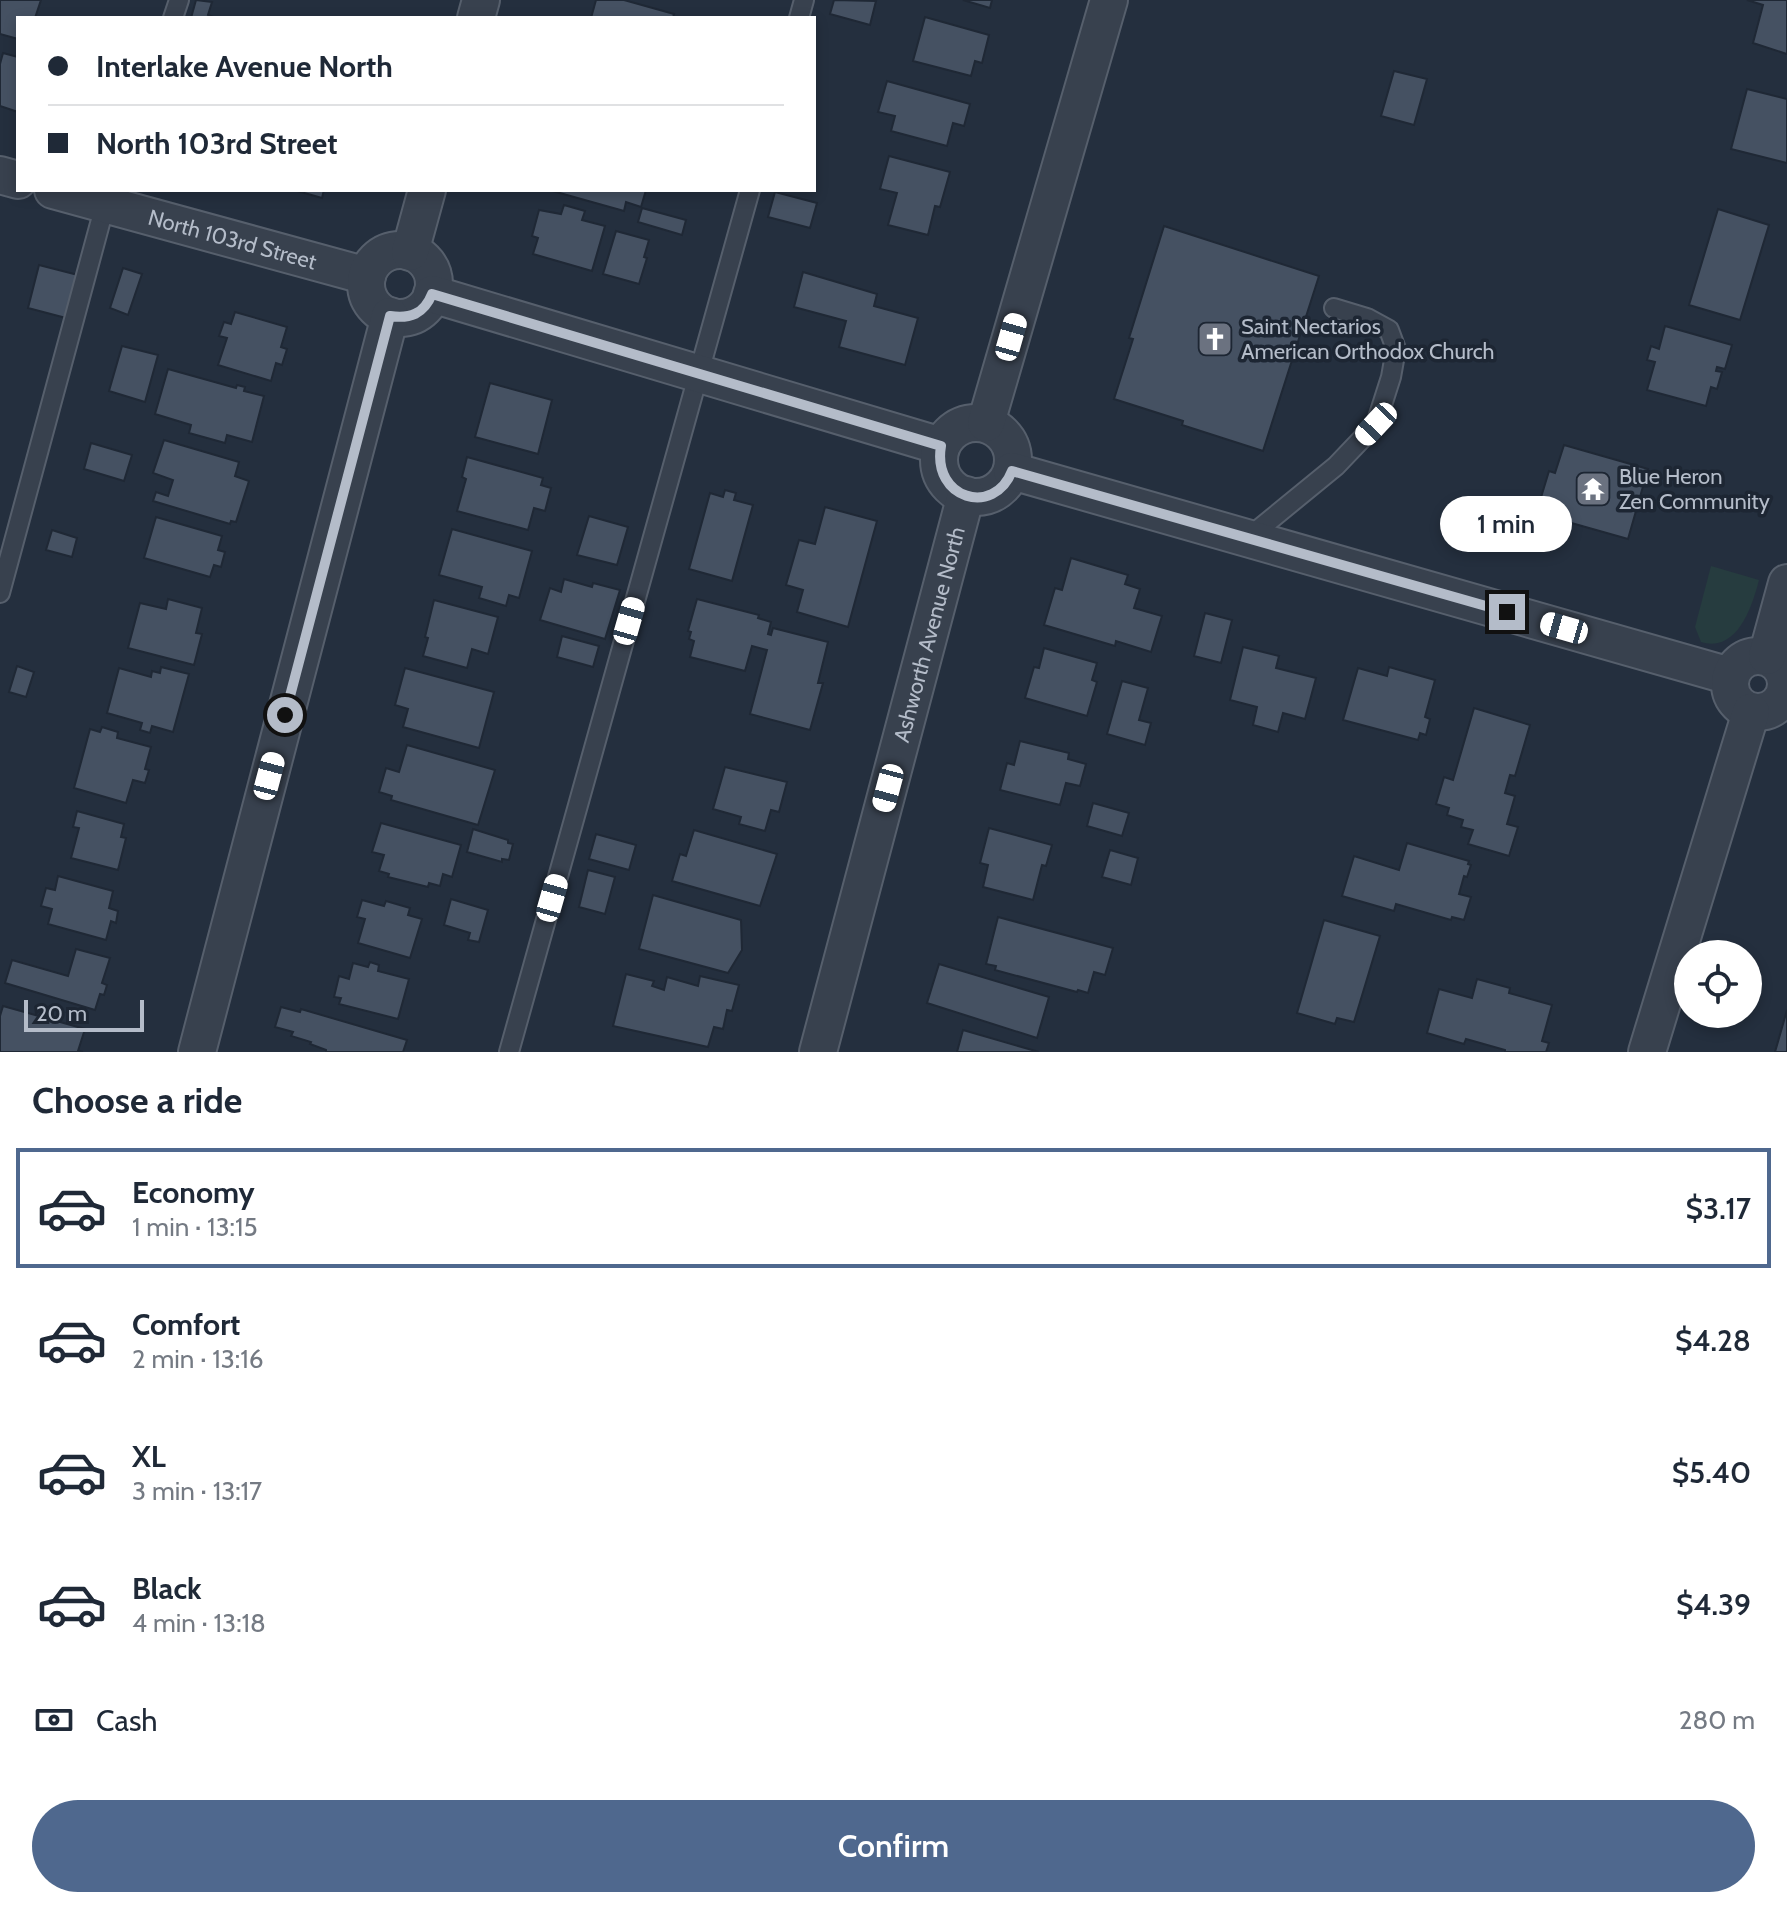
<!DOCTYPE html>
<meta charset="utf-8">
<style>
:root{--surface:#fff;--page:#f6f6f7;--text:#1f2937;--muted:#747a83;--line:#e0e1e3;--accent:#4f688e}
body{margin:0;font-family:Cabin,sans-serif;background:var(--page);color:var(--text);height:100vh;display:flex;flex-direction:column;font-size:30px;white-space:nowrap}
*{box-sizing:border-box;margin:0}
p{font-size:26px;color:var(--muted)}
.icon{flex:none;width:44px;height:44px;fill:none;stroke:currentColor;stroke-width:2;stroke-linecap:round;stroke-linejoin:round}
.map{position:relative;height:1052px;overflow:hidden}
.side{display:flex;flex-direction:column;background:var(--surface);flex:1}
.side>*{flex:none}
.hud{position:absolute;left:16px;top:16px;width:800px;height:176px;border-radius:0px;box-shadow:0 4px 12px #0003;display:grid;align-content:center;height:176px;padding:0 32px;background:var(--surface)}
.controls{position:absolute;left:1674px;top:940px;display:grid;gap:16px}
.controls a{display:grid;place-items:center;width:88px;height:88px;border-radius:50%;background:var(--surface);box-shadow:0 4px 12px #0003;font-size:40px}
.scale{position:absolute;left:24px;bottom:20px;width:120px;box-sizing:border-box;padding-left:8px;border:4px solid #b4bcc9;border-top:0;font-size:22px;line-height:28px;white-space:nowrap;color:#b4bcc9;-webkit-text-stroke:6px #1d2633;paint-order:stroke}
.end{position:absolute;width:36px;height:36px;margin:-18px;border:10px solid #b4bcc9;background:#111;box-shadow:0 0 0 4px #111}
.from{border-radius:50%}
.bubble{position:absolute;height:56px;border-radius:28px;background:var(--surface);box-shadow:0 4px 12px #0003;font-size:26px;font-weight:600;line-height:56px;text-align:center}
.car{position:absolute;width:24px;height:48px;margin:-24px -12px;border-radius:10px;box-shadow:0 0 6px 2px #0007;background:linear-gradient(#fff 24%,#345 0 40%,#fff 0 76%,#345 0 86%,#fff 0)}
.hud b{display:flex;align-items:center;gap:28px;height:76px;font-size:30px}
.hud b+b{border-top:2px solid var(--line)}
.hud i{width:20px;height:20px;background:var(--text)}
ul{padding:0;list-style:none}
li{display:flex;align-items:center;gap:24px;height:120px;margin:0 16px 12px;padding:0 16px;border:4px solid transparent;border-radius:0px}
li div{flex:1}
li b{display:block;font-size:30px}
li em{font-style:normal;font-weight:600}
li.active{border-color:var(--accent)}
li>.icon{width:72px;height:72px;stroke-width:1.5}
h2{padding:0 32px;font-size:36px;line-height:96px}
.pay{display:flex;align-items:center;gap:20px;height:88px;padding:0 32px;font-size:30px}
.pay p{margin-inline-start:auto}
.cta{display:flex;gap:16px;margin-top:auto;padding:16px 32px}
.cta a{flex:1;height:92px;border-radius:48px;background:var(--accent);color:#fff;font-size:32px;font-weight:600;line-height:92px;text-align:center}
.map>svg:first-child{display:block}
.green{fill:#263c3f}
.building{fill:#455162;stroke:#1f2835;stroke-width:2}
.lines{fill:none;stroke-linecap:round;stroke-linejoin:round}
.service-casing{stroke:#565f6c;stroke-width:22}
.minor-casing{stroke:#565f6c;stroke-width:40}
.service{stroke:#38414e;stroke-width:18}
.minor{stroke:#38414e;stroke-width:36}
.route{stroke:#b4bcc9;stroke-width:10}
.labels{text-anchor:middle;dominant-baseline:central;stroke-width:7;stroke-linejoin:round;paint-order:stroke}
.street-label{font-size:22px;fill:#b4bcc9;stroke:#1d2633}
.poi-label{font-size:22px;fill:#b4bcc9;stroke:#1d2633;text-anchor:start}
</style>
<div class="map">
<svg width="1787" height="1052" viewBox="0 0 1787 1052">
<rect width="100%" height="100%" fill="#242f3e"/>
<path class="green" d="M1711 566 1759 580C1752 607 1737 653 1701 642L1695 627Z"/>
<g class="building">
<polygon points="0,0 41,0 35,18 18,18 18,39 0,34"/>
<polygon points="196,0 212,2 208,15 216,18 191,18"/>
<polygon points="596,0 624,0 674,14 673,18 591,18"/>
<polygon points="834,0 876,1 870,25 830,14"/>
<polygon points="963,0 992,0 990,8"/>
<polygon points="1747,0 1787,0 1787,54 1753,43 1763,5"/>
<polygon points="925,17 989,35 982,63 975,61 971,76 913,61"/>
<polygon points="3,53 18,57 18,112 0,106 0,64"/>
<polygon points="1394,71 1427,79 1414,125 1381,116"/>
<polygon points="887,81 970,104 964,126 953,123 947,146 891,131 895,116 878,112"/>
<polygon points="1747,89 1787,99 1787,163 1731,149"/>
<polygon points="889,156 950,172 940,207 935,206 928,235 888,225 897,193 880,189"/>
<polygon points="294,190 324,190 322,198"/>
<polygon points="549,190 646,190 641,207 626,202 624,211"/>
<polygon points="775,192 817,203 810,228 768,217"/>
<polygon points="564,205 585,211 582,220 605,226 592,271 533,254 538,238 532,236 539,210 561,214"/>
<polygon points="642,208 686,220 682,235 638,222"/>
<polygon points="1718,209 1769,225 1740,320 1689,305"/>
<polygon points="1164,226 1319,276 1263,451 1182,425 1183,421 1114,399 1133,339 1129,338"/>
<polygon points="616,231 649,240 644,257 647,258 639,284 603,274"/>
<polygon points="39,265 78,275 66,318 28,308"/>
<polygon points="123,268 142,274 128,315 110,308"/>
<polygon points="803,272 877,294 874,306 918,318 905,365 839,347 846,321 794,307"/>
<polygon points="235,312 287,327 281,347 287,349 282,365 276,363 271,381 218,365 227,338 219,336 224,322 231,324"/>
<polygon points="1665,326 1732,345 1725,369 1717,367 1716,371 1722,372 1717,389 1711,387 1706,406 1647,390 1655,362 1647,360 1651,346 1659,349"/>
<polygon points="122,346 158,355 145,402 109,391"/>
<polygon points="168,369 236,388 237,385 245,387 244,391 264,396 252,442 227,435 225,443 189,433 191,425 155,414"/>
<polygon points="490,383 552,400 538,454 475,437"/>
<polygon points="164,440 239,462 235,476 249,481 236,522 231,521 230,524 153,501 156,492 168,496 173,480 153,473"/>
<polygon points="91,443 132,455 124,481 84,469"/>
<polygon points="1564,445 1648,469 1628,539 1543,515 1546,506 1539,504 1549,471 1555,473"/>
<polygon points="467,457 543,478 541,485 551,488 545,511 534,508 528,530 457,511 466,479 462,477"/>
<polygon points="725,490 736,493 734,500 753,505 732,581 689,569 710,493 723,497"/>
<polygon points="825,507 877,521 848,627 797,612 803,590 786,585 799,540 815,544"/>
<polygon points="589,516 628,527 617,565 577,555"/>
<polygon points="156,517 222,536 218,550 225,552 221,567 214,565 210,577 144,558"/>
<polygon points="1498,519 1517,525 1513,541 1494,535"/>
<polygon points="452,529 532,551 519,598 509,595 506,606 479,598 482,587 439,575"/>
<polygon points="52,530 77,538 72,557 46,550"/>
<polygon points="1071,558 1128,575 1125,584 1140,589 1134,608 1162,616 1151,652 1116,641 1115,646 1044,625 1055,588 1062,590"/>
<polygon points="564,579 592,587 593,583 620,590 605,639 540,620 550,588 561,592"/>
<polygon points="168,599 202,608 196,633 202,634 194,665 128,648 140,603 166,609"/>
<polygon points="697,599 759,615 758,618 771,622 768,634 771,635 773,628 828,642 818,683 823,683 810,730 750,714 767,650 752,646 745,671 690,657 694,641 689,639 691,632 688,631"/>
<polygon points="434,600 498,617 488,654 472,649 467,668 423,656 428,638 425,637"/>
<polygon points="1205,613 1232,620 1221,663 1194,656"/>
<polygon points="562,636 599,646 593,667 557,657"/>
<polygon points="1243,647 1279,656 1276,668 1316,678 1305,719 1283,713 1278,732 1253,725 1257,707 1230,700"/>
<polygon points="1044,648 1097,663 1092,680 1097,682 1087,716 1025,698 1034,667 1039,668"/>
<polygon points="17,666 34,672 26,697 9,692"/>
<polygon points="161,667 189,674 173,732 152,726 150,733 140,730 142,723 107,713 119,668 151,677 152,671 160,673"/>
<polygon points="1389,667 1435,680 1425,717 1430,719 1426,735 1420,733 1418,740 1343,720 1358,668 1387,676"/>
<polygon points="405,668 494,692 479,748 403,727 408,709 395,705"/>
<polygon points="1122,681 1148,688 1139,720 1151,723 1145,745 1107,734"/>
<polygon points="1474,708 1530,725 1515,776 1510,775 1505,793 1515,796 1507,824 1518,827 1509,856 1468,844 1473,830 1461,827 1463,820 1447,815 1449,808 1436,804 1444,777 1453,780"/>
<polygon points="102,727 118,732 117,738 151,747 145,769 149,770 145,783 133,780 126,803 74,788 90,729 100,732"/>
<polygon points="1020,741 1069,753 1068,759 1086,764 1080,786 1066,783 1060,805 1000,790 1007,763 1014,765"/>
<polygon points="407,745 495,770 478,825 391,800 392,796 379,792 386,768 399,772"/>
<polygon points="725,767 787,782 779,812 771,810 765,831 739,824 741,817 713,809"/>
<polygon points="1093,803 1129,813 1122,836 1087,826"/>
<polygon points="77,811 124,824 121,837 126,838 118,870 71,858 79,828 73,827"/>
<polygon points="381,823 461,845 452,877 443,874 440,886 429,883 428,887 388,877 389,874 379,871 384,855 372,852"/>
<polygon points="989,828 1052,845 1046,866 1042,865 1033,900 983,887 988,865 980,863"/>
<polygon points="473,829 508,840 508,843 513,844 509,860 502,859 502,862 467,852"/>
<polygon points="694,830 777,854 760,906 672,881 680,854 686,856"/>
<polygon points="596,834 636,845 629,870 589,859"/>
<polygon points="1407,843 1469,861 1468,864 1471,865 1467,877 1464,876 1459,894 1471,897 1464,920 1452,917 1451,920 1396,904 1394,911 1342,896 1354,856 1399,870"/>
<polygon points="1110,850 1138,858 1131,885 1102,877"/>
<polygon points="588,870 615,877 605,914 579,907"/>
<polygon points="58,876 113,891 109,908 118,911 116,923 111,921 106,940 48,924 52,909 41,906 46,888 55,890"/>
<polygon points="653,895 741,920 742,950 728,973 639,949"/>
<polygon points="451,899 488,910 479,942 468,940 470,933 444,925"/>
<polygon points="362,900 384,906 386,901 410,908 408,915 422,919 410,958 358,943 365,919 357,917"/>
<polygon points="998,917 1113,948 1105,975 1094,972 1088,993 1078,990 1077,992 995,970 996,966 986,964"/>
<polygon points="1324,920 1380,936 1354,1022 1337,1018 1335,1024 1297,1013"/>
<polygon points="76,949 110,958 102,983 107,985 104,995 100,994 95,1010 5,983 12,960 68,976"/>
<polygon points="370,962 379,965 378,971 409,979 398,1019 339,1004 341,998 334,997 339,976 349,979 353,963 368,967"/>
<polygon points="939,964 1049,997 1037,1038 927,1003"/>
<polygon points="626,974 654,981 652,986 664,990 667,977 698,986 700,976 739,985 732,1011 727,1010 723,1029 714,1027 708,1047 613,1026"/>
<polygon points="1477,979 1510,988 1509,993 1552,1005 1542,1041 1549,1043 1546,1052 1505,1052 1505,1050 1466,1039 1464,1044 1427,1033 1439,989 1472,998"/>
<polygon points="3,1006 85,1029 78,1051 83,1052 0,1052 0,1016"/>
<polygon points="281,1007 300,1012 301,1009 407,1040 403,1052 326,1052 326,1050 310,1044 311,1042 291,1036 293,1032 275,1027"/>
<polygon points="1787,1010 1787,1052 1775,1052"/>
<polygon points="963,1030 1039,1052 957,1052"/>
</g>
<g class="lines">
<defs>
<g id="service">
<polyline points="173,18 179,0"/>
<polyline points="799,18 804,0"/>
<polyline points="1248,538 1336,466 1376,424 1391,377 1396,349 1389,330 1367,318 1334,308"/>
<polyline points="0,593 105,205"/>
<polyline points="509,1052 750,190"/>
</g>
<g id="minor">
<polyline points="476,18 481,0"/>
<polyline points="0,175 18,180"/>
<path id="s1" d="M53 190 367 276"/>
<circle cx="400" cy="284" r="34"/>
<polyline points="410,252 427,190"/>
<polyline points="432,294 941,446"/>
<circle cx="976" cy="460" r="37"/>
<polyline points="986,423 1109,0"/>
<polyline points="1012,471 1730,676"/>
<circle cx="1758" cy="684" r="28"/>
<polyline points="1767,656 1787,583"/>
<polyline points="197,1052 390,316"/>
<path id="s2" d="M818 1052 966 495"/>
<polyline points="1647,1052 1751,712"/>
</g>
</defs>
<use href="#service" class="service-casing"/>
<use href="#minor" class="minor-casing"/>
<use href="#service" class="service"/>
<use href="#minor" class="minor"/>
</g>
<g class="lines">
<path class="route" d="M285 715 390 316C410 319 424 314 432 294L941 446C932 499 994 517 1012 471L1507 612"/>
</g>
<defs>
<symbol id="church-square" viewBox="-11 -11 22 22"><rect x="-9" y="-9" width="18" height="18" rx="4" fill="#6b7280" stroke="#1d2633"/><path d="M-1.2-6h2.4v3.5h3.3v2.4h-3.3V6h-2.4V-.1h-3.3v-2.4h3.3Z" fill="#fff"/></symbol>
<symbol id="temple-square" viewBox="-11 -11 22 22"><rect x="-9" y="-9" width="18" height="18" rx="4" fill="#6b7280" stroke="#1d2633"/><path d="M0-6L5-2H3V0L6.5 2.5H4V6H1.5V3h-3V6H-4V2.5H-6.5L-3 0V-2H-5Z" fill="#fff"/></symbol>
</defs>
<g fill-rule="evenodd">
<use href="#church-square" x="1195" y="319" width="40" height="40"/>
<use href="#temple-square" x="1573" y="469" width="40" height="40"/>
</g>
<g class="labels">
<g class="street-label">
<text stroke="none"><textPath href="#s1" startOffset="186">North 103rd Street</textPath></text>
<text stroke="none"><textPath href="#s2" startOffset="432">Ashworth Avenue North</textPath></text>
</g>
<g class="poi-label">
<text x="1241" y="326">Saint Nectarios<tspan x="1241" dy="25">American Orthodox Church</tspan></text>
<text x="1619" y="476">Blue Heron<tspan x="1619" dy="25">Zen Community</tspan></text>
</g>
</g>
</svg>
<div class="controls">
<a><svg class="icon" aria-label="locate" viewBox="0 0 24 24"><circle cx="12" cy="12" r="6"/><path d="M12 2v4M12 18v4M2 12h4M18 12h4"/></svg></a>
</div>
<div class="scale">20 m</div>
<i class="end from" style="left:285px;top:715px"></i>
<i class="end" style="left:1507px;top:612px"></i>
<div class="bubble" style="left:1440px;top:496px;width:132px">1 min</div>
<i class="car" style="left:1011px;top:337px;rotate:16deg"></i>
<i class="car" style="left:1376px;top:424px;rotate:223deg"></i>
<i class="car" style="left:629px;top:621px;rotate:16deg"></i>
<i class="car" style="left:1564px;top:628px;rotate:286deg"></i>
<i class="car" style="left:269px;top:776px;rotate:15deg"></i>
<i class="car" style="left:888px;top:788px;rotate:195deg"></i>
<i class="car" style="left:552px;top:898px;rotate:16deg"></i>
<div class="hud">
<b><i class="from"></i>Interlake Avenue North</b>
<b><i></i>North 103rd Street</b>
</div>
</div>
<section class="side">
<h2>Choose a ride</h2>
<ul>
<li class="active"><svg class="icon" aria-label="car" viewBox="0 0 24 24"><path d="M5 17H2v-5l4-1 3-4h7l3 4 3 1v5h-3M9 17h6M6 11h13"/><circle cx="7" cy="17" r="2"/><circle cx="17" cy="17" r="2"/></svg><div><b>Economy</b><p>1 min · 13:15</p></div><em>$3.17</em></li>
<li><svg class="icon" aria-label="car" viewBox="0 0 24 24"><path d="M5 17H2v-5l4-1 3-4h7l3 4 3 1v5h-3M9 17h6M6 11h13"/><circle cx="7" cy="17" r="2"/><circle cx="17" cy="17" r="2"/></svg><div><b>Comfort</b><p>2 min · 13:16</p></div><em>$4.28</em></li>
<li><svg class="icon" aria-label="car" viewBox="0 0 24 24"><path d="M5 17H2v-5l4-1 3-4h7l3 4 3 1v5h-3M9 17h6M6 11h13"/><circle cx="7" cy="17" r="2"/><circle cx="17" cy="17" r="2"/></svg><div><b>XL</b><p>3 min · 13:17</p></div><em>$5.40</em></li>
<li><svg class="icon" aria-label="car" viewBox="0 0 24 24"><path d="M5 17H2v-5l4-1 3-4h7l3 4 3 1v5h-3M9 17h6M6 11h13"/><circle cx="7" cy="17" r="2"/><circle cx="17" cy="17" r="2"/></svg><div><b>Black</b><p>4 min · 13:18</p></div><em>$4.39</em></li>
</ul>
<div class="pay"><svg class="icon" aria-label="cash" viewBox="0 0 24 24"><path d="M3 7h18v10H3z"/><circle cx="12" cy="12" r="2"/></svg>Cash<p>280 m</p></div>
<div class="cta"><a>Confirm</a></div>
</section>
